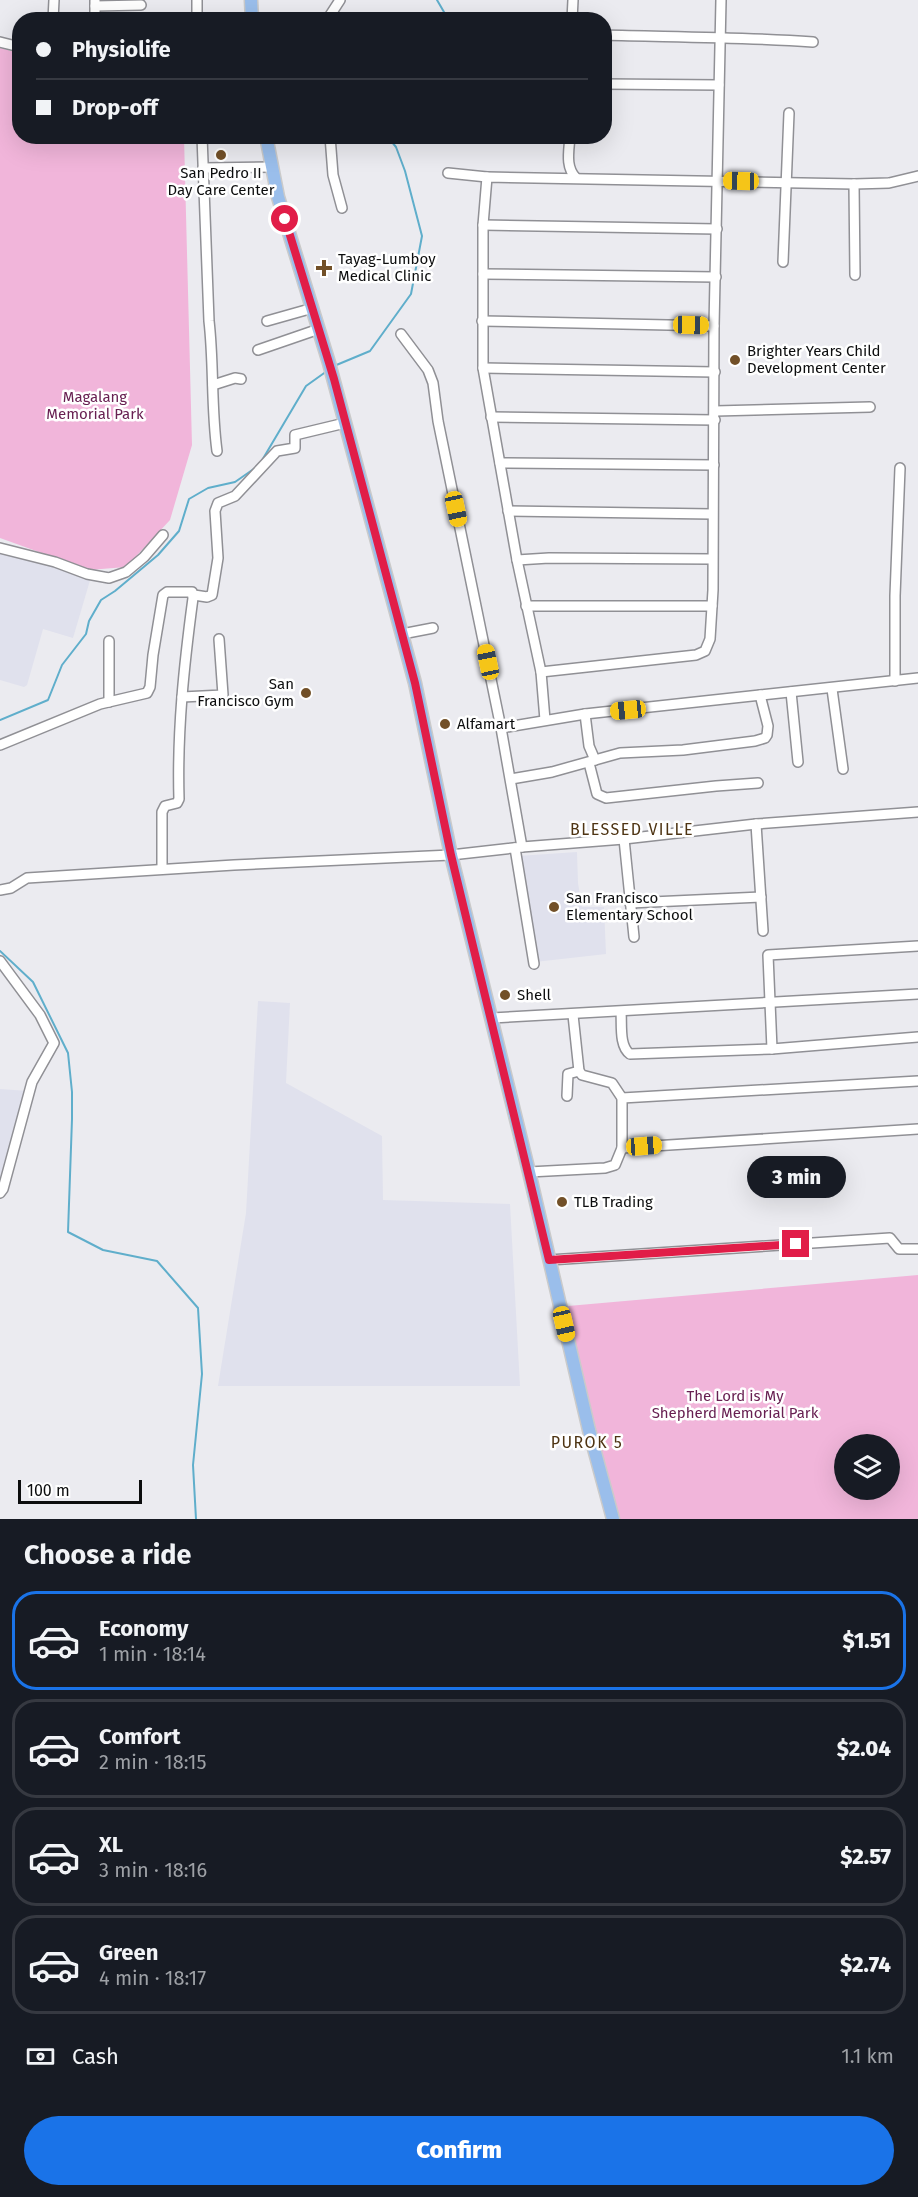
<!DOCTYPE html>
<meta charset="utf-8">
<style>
:root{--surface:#171b24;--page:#242831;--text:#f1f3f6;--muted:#9ea1a6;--line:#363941;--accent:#1a73e8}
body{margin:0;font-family:"Fira Sans",sans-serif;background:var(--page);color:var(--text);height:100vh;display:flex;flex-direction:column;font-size:22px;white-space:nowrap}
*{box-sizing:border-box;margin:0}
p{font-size:20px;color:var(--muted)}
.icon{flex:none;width:33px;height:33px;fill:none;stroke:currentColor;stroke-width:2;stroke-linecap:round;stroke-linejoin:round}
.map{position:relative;height:1519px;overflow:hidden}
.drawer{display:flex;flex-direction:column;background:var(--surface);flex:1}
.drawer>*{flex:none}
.top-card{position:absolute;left:12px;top:12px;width:600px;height:132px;border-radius:24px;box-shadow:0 6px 24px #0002;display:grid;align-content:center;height:132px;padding:0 24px;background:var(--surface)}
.tools{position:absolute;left:834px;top:1434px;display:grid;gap:12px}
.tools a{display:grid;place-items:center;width:66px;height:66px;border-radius:50%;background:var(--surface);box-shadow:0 6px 24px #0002;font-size:30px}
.scale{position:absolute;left:18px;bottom:15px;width:124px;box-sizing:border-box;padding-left:6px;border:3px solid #0c0d0e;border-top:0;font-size:16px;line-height:21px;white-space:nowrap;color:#0c0d0e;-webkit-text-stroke:4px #fff;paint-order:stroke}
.end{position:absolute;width:27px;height:27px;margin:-14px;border:8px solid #e11d48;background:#fff;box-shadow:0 0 0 3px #fff}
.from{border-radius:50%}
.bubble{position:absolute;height:42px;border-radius:21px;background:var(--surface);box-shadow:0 6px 24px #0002;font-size:20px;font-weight:800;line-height:42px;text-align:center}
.car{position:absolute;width:18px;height:36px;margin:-18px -9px;border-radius:8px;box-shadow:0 0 4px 2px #0007;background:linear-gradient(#f5c518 24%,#345 0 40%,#f5c518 0 76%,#345 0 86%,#f5c518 0)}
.top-card b{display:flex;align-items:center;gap:21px;height:57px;font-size:22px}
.top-card b+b{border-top:2px solid var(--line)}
.top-card i{width:15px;height:15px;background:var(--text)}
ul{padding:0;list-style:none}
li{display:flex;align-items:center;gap:18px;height:99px;margin:0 12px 9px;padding:0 12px;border:3px solid var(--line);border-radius:24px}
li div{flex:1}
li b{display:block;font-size:22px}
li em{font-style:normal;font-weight:800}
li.active{border-color:var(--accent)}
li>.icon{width:54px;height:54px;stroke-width:1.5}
h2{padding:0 24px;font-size:27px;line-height:72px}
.pay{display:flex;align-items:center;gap:15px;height:66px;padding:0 24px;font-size:22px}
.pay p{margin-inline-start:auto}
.primary-button{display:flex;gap:12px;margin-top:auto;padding:12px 24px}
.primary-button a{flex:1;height:69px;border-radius:36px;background:var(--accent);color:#fff;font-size:24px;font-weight:800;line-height:69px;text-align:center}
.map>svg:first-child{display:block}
.built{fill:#e0e1ed}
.green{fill:#f1b5da;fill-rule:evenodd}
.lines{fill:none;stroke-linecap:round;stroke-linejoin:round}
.stream{stroke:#5faecb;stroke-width:2}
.minor-casing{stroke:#909095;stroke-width:12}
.major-casing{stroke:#cacaca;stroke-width:15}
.minor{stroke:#fff;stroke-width:9}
.major{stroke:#9abeeb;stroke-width:12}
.route{stroke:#e11d48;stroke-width:8}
.poi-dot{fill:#725028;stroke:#fff;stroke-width:2}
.labels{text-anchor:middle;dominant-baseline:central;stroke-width:5;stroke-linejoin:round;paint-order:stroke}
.poi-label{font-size:15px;fill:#0c0d0e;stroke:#fff;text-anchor:start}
.park-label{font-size:15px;fill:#682052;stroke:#fff}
.neighbourhood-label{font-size:16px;letter-spacing:1.5px;fill:#4e3413;stroke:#fff}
</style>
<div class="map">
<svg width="918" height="1519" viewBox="0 0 918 1519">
<rect width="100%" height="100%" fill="#ebebf0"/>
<g class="built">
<polygon points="0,551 91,577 73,638 43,629 27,685 24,687 0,680"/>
<polygon points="577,852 578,883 582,907 604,907 606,954 535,962 518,856"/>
<polygon points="258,1001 290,1003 286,1083 382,1136 383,1200 510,1204 520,1386 218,1386 246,1213"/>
<polygon points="0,1089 28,1091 0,1193"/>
</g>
<g class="green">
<polygon points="0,48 19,53 20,136 184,137 192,445 170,520 126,567 89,570 0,538"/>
<path d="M918 1275V1519H615L598 1455 568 1306ZM844 1444H890V1490H844Z"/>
</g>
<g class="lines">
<g class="stream">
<polyline points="437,0 444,12 437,20"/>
<polyline points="334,366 370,351 411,294 422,236 405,171 396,147 387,136"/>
<polyline points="261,462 306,386 327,371"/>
<polyline points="0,720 48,700 62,665 86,634 89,621 101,600 115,591 158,555 179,531 189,499 208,488 235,482 258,466"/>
<polyline points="0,951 33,982 68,1053 72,1092 72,1119 68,1232 103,1250 157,1261 198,1308 202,1374 193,1465 196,1519"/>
</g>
<defs>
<g id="minor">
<polyline points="197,0 197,20"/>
<polyline points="95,1 95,20"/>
<polyline points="95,6 141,5"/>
<polyline points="53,20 54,0"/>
<polyline points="327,20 340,0"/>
<polyline points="572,20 573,0"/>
<path d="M604 35C674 37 743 37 813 42"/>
<polyline points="0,42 20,47"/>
<polyline points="604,84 719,85"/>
<path d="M202 136 209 321C214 364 211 407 217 451"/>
<polyline points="330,136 333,175 342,208"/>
<path d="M570 136C569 151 565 167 576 178"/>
<polyline points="203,168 271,167"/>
<polyline points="448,173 487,177"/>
<polyline points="854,184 855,275"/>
<polyline points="483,225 717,229"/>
<polyline points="783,262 789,113"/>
<polyline points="483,274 716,277"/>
<polyline points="267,321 313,308"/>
<polyline points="482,321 714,326"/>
<polyline points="401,334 428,370 433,383 438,421 501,728"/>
<polyline points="258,350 319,329"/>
<polyline points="483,368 715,372"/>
<polyline points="213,385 235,378 241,379"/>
<polyline points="715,411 870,407"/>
<polyline points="491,417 715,420"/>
<polyline points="500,463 714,465"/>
<polyline points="508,511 712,514"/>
<polyline points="0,548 55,562 87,574 109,578 126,572 144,557 163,535"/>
<polyline points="517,560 549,558 712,559"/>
<polyline points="194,595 207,597 212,595 218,558 215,511 218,503 235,496 277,451 295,448 295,435 345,423"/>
<polyline points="526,606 712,606"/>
<polyline points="402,634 433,628"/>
<polyline points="541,672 696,655 705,651 710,639 713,590 714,326 721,0"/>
<polyline points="895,681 895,596 900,468"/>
<polyline points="832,689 843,769"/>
<polyline points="791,692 798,762"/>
<polyline points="182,697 223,695 219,639"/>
<polyline points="109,702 109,641"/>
<polyline points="585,714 589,746 595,760"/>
<polyline points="545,720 541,672 517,560 483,368 483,225 487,177 854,184 889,183 918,176"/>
<path d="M0 745 100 704 147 693 150 687 153 655 163 595 167 592H192L193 598C184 665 177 731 179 799L177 803 165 806 162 812V869"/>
<polyline points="589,763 597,794 606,798 716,786 758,783"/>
<polyline points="511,779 552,772 620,753 683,750 755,741 765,738 767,735 768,726 760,695"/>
<polyline points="756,824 763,931"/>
<polyline points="624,839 634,937"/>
<polyline points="522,847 624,839 756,824 918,812"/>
<polyline points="515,848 534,964"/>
<polyline points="0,890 11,888 27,878 234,865 451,855 522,847 501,728 585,714 918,678"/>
<polyline points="630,903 761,897"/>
<polyline points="0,961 40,1015 54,1043 32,1082 3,1189 0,1193"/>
<path d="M621 1012C622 1025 619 1046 630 1054L772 1049 918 1037"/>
<polyline points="492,1018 918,994"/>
<polyline points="772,1049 768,955 918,946"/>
<polyline points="567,1096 568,1074 579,1071"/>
<polyline points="622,1098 918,1081"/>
<polyline points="622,1148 918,1129"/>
<polyline points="529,1172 605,1168 615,1165 622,1148 622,1098 612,1083 582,1075 579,1071 573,1015"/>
<polyline points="549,1260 890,1238 899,1249 918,1249"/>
</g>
<g id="major">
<polyline points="251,0 252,20"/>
<polyline points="266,136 278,197 329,363 415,683 451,855 529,1172 589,1430 613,1519"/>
</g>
</defs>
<use href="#minor" class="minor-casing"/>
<use href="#major" class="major-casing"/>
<use href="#minor" class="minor"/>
<use href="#major" class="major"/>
</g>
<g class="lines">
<polyline class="route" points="285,219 334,379 415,683 451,855 549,1260 796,1244"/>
</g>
<g class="poi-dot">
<circle cx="221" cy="155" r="6"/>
<path d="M321 259h6v6h6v6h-6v6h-6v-6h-6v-6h6z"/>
<circle cx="735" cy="360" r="6"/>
<circle cx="306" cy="693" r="6"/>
<circle cx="445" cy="724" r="6"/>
<circle cx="554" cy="907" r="6"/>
<circle cx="505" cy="995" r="6"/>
<circle cx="562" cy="1202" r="6"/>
</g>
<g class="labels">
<g class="poi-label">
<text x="221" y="173" text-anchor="middle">San Pedro II<tspan x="221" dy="17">Day Care Center</tspan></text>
<text x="338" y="259">Tayag-Lumboy<tspan x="338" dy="17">Medical Clinic</tspan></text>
<text x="747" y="351">Brighter Years Child<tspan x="747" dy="17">Development Center</tspan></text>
<text x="294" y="684" text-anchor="end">San<tspan x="294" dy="17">Francisco Gym</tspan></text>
<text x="457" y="724">Alfamart</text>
<text x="566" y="898">San Francisco<tspan x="566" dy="17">Elementary School</tspan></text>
<text x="517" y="995">Shell</text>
<text x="574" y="1202">TLB Trading</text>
</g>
<g class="park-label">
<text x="95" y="397">Magalang<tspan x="95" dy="17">Memorial Park</tspan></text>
<text x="735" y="1396">The Lord is My<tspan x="735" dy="17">Shepherd Memorial Park</tspan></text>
</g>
<g class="neighbourhood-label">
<text x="632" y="829">BLESSED VILLE</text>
<text x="587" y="1442">PUROK 5</text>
</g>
</g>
</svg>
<div class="tools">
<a><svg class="icon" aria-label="layers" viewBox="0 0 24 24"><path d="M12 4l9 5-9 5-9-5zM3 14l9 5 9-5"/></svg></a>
</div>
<div class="scale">100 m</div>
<i class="end from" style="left:285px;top:219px"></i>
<i class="end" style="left:796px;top:1244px"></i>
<div class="bubble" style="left:747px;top:1156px;width:99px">3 min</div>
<i class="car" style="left:741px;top:181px;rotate:271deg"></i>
<i class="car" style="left:691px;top:325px;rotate:91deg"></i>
<i class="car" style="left:456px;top:509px;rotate:168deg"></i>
<i class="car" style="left:488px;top:662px;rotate:348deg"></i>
<i class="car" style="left:628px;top:710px;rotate:264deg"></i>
<i class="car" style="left:644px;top:1146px;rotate:86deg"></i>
<i class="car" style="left:564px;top:1324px;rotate:167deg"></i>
<div class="top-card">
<b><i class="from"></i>Physiolife</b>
<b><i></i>Drop-off</b>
</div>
</div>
<section class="drawer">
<h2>Choose a ride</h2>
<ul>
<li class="active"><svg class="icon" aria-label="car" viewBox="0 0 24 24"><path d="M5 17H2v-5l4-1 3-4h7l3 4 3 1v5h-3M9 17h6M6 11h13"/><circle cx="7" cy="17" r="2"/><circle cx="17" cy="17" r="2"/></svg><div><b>Economy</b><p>1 min · 18:14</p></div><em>$1.51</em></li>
<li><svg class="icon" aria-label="car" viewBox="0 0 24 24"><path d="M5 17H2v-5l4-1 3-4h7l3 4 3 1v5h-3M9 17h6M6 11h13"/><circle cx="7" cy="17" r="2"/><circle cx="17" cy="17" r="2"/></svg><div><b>Comfort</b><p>2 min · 18:15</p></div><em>$2.04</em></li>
<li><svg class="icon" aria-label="car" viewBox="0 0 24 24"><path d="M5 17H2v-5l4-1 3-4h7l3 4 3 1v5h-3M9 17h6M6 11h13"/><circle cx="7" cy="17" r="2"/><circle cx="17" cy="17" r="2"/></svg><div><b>XL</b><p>3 min · 18:16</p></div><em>$2.57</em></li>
<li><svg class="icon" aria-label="car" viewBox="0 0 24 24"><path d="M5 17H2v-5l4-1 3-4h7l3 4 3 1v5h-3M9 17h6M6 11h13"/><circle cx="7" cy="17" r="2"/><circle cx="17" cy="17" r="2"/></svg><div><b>Green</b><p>4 min · 18:17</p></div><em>$2.74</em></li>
</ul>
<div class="pay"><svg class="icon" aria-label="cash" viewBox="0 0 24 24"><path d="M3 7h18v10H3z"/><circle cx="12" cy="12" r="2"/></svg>Cash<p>1.1 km</p></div>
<div class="primary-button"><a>Confirm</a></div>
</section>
